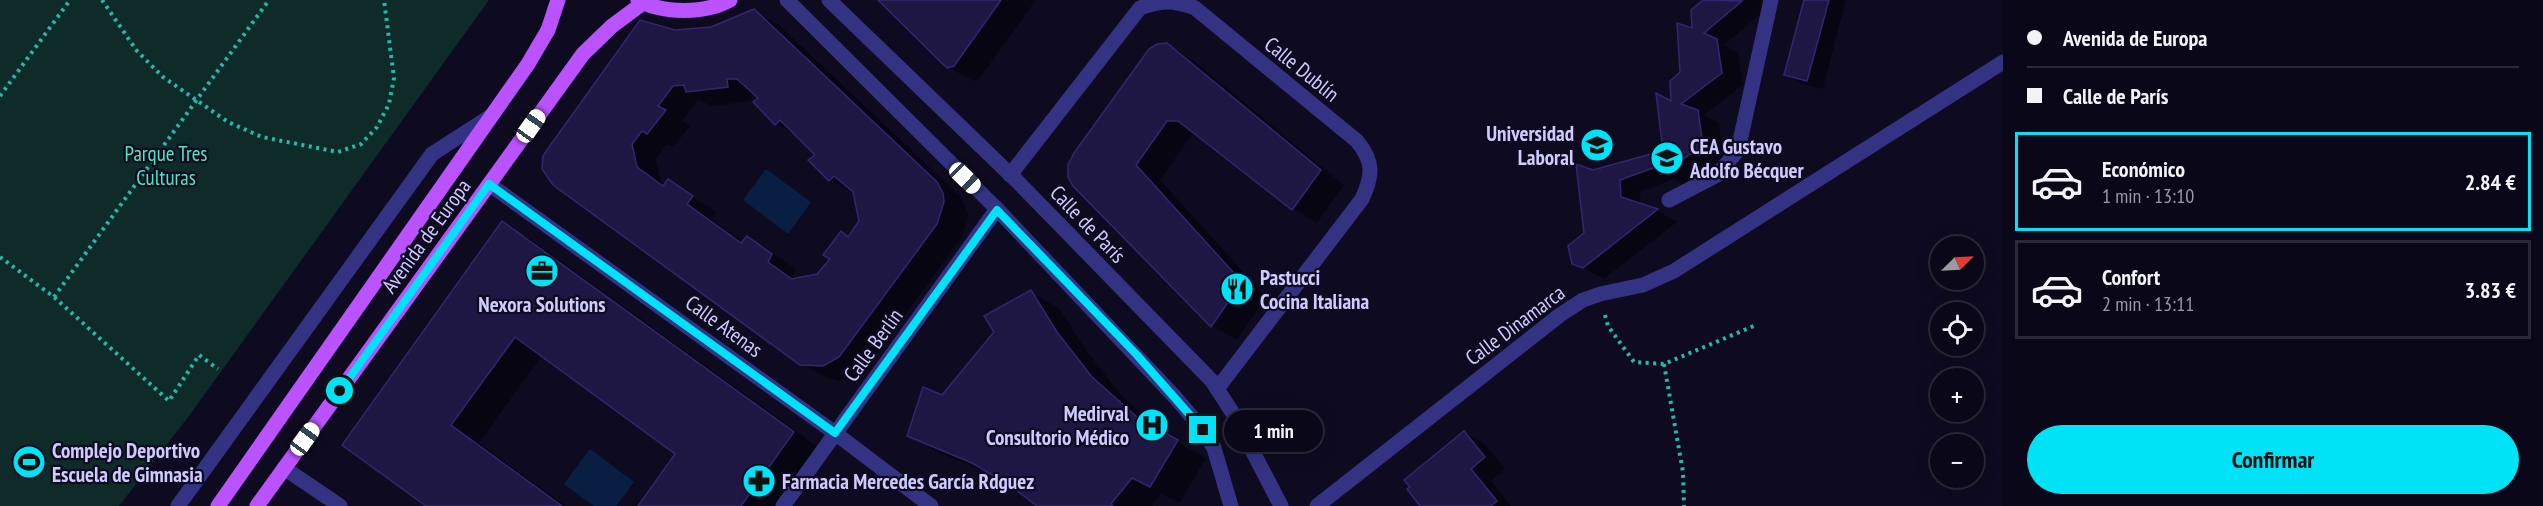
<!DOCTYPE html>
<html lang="es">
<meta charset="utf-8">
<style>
:root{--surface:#0a0818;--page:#181625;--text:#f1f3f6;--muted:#999aa2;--line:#2a2937;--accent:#00e2f6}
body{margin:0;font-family:"PT Sans Narrow",sans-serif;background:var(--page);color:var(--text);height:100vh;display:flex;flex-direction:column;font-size:22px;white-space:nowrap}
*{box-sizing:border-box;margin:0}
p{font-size:20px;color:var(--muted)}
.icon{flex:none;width:33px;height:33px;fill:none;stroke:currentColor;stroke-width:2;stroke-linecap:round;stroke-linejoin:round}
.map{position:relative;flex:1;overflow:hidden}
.details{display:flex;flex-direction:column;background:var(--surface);width:540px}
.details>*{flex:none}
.top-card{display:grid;align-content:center;height:132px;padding:0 24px;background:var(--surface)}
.needle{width:39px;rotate:66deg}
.controls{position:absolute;left:1930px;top:236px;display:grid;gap:12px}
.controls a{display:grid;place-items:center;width:54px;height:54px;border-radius:50%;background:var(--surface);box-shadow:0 3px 15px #0003,0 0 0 2px var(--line);font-size:30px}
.end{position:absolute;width:27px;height:27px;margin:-14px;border:8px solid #00e2f6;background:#111;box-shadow:0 0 0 3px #111}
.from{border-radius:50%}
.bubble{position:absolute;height:42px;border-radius:21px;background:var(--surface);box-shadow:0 3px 15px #0003,0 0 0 2px var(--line);font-size:20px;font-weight:800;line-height:42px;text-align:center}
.car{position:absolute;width:18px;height:36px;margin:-18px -9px;border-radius:8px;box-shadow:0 0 4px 2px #0007;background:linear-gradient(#fff 24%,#345 0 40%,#fff 0 76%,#345 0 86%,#fff 0)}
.top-card b{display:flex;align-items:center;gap:21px;height:57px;font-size:22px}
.top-card b+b{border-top:2px solid var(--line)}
.top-card i{width:15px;height:15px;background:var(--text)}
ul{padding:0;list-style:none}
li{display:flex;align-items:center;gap:18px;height:99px;margin:0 12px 9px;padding:0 12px;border:3px solid var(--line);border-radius:0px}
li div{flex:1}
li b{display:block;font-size:22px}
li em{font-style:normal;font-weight:800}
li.on{border-color:var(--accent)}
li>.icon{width:54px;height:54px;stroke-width:1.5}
.cta{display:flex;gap:12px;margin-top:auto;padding:12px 24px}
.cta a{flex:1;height:69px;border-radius:36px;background:var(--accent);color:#111;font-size:24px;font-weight:800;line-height:69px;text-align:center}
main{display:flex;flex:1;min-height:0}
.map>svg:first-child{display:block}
.green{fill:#0e2b29}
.water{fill:#081f43}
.shadow{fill:#0007;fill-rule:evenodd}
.building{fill:#1e1643;stroke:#332670;stroke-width:1.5;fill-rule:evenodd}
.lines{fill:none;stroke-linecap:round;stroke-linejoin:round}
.path{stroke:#25b9ac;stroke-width:4;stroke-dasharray:3 4.5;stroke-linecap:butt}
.minor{stroke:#343383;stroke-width:15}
.major{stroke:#ba52ff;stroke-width:15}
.route{stroke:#00e2f6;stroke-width:8}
.labels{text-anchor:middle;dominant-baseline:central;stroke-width:4.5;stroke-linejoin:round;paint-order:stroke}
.street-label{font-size:21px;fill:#cfcbff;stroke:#0e0b20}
.poi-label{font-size:21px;font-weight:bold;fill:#cfcbff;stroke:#0e0b20;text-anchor:start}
.park-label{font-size:21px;fill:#4fe7bd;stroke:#0e0b20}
</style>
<main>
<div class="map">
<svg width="2003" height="506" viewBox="0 0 2003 506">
<rect width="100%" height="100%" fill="#0e0b20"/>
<polygon class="green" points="0,0 489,0 189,416 119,506 0,506"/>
<g class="water">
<polygon points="766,169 811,202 788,234 743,200"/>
<polygon points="590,449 634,482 616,506 594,506 564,484"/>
</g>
<g class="shadow">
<polygon points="880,0 1036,0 979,79 973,81 948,67"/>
<polygon points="1705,0 1761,0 1762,13 1724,45 1738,53 1743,85 1704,115 1719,123 1723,157 1684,185 1674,179 1640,192 1641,205 1657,211 1677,222 1604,279 1573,263 1586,233 1593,171 1652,155 1664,144 1672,103"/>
<polygon points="1806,0 1846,0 1823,89 1801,83 1786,74"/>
<path d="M754 11 779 25 962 198 969 217 961 238 864 371 856 377 840 381 827 378 801 363 554 183 675 32 711 28ZM751 92 760 98 776 123 799 137 817 155 830 179 855 194 861 221 849 238 841 233 832 259 818 275 796 280 792 277 796 269 772 252 747 238 743 242 711 219 717 212 668 181 665 185 661 182 656 159 667 144 673 147 690 126 682 121 698 100 712 106 752 101Z"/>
<polygon points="1167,45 1192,59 1344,185 1317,223 1293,208 1198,135 1192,135 1160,180 1266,297 1237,340 1212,326 1075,186"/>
<polygon points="503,223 532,240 822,450 781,506 640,506 677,454 542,355 479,443 566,506 429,506"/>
<polygon points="1031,292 1060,309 1086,350 1121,395 1167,436 1206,458 1180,503 1161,494 1152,506 1039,506 1001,478 938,452 909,435"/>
<polygon points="1464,432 1485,444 1505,469 1491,481 1511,506 1422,506"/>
</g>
<g class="building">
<polygon points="878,0 1001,0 954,66 947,68"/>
<polygon points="1703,0 1742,1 1704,33 1717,39 1722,73 1681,104 1698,110 1703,145 1662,174 1653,168 1620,180 1621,197 1658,209 1583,268 1572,264 1568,246 1584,233 1576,164 1593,170 1651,154 1662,143 1656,93 1671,101 1670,81 1680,72 1677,23 1692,28 1691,10"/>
<polygon points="1804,0 1829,0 1807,81 1784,75"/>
<path d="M754 9 937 182 943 193 944 202 937 224 839 357 823 366 800 365 553 185 542 169 543 156 547 150 640 20 675 30 711 27ZM727 79H737L758 98 753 102 775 125 780 120 815 155 808 160 829 181 834 176 853 192 859 221 848 237 841 231 823 255 830 259 817 274 792 279 768 262 772 254 747 236 741 243 687 204 693 196 668 179 663 186 637 167 632 144 642 131 647 134 666 110 658 106 673 86 684 85 686 92 728 87Z"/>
<polygon points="1167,43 1321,170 1292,210 1178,121 1167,121 1136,165 1242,282 1211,327 1073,186 1068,177 1068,165 1074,153 1149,49 1157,44"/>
<polygon points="502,221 794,432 741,506 638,506 675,454 515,337 451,425 562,506 426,506 342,445"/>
<polygon points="1031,290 1057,332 1092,377 1137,417 1178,440 1150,487 1132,478 1111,504 1113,506 1037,506 1011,486 972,463 907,436 923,387 942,395 994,332 984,316"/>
<polygon points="1464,431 1485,457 1471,469 1497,501 1491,506 1420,506 1407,489 1410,487 1404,480"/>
</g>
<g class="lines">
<g class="path">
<polyline points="102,0 137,51 163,77 228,122 262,137 338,152 361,144 377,127 389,104 394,78 384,0"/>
<polyline points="0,96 70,0"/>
<polyline points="0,257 54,297 169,401 199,355 218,369"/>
<polyline points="54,297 269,0"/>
<polyline points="1605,315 1608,326 1634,362 1664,364 1756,325"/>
<polyline points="1664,364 1683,472 1684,506"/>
</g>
<g class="minor">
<polyline points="787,0 997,209 1175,397 1203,430 1214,448 1231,506"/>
<polyline points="829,0 1016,180 1212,381 1234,415 1281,506"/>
<path d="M1010 175 1140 8C1162 0 1173 0 1195 8L1357 141C1374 162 1373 175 1362 199L1217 389"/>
<polyline points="489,184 835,433 931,506"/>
<polyline points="1669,200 1717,175 1738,150 1771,0"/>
<polyline points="284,468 340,506"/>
<polyline points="178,506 432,154 491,116"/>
<polyline points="783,506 997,209"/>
<polyline points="1317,506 1560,315 1583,300 1600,294 1643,285 1674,271 2003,62"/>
</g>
<g class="major">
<path d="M638 0C663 14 705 14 730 0"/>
<polyline points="218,506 528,64 548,30 558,0"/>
<polyline points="257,506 583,54 612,26 643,3"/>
</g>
</g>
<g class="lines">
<polyline class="route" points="340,391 489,184 835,433 997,210 1137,355 1203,430"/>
</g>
<defs>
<symbol id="school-disc" viewBox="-11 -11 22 22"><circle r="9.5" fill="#00e2f6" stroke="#0e0b20"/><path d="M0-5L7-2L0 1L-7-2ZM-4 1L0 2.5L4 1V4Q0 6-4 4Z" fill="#111"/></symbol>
<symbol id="university-disc" viewBox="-11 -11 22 22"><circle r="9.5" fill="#00e2f6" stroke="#0e0b20"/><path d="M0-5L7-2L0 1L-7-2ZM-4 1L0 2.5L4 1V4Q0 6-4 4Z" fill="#111"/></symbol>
<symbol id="office-disc" viewBox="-11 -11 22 22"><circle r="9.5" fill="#00e2f6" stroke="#0e0b20"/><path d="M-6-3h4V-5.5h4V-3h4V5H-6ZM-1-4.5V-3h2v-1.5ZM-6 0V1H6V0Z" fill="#111"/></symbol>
<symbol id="restaurant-disc" viewBox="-11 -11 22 22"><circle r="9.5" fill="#00e2f6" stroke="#0e0b20"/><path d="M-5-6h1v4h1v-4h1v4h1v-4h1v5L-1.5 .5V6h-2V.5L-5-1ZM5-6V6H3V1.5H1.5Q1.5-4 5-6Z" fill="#111"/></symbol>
<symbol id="hospital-disc" viewBox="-11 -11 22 22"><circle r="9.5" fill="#00e2f6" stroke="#0e0b20"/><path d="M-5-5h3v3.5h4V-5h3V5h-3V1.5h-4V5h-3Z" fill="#111"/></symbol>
<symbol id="stadium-disc" viewBox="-11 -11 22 22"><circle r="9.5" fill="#00e2f6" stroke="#0e0b20"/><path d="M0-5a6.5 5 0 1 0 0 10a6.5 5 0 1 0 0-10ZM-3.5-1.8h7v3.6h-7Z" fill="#111"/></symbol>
<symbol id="pharmacy-disc" viewBox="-11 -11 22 22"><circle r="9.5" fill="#00e2f6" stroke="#0e0b20"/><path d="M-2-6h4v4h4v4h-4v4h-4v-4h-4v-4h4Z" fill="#111"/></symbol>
</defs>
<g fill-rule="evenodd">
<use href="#school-disc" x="1578" y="126" width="38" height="38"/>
<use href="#university-disc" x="1648" y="139" width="38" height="38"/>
<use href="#office-disc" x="523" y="252" width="38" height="38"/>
<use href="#restaurant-disc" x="1218" y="270" width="38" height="38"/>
<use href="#hospital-disc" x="1133" y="406" width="38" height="38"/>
<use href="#stadium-disc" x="10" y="443" width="38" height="38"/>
<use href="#pharmacy-disc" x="740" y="462" width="38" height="38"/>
</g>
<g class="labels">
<g class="street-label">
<text transform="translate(1302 69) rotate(39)">Calle Dublín</text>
<text transform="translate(1088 224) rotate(46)">Calle de París</text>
<text transform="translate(426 236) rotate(-54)">Avenida de Europa</text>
<text transform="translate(1515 325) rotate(-37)">Calle Dinamarca</text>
<text transform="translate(724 326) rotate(36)">Calle Atenas</text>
<text transform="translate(873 345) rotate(-54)">Calle Berlín</text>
</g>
<g class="poi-label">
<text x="1574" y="133" text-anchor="end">Universidad<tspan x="1574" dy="24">Laboral</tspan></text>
<text x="1690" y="146">CEA Gustavo<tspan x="1690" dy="24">Adolfo Bécquer</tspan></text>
<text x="1260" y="277">Pastucci<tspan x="1260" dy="24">Cocina Italiana</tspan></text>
<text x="542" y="304" text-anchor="middle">Nexora Solutions</text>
<text x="1129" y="413" text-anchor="end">Medirval<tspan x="1129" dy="24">Consultorio Médico</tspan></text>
<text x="52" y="450">Complejo Deportivo<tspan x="52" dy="24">Escuela de Gimnasia</tspan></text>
<text x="782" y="481">Farmacia Mercedes García Rdguez</text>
</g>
<g class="park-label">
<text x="166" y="153">Parque Tres<tspan x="166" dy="24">Culturas</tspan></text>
</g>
</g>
</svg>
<div class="controls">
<a><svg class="needle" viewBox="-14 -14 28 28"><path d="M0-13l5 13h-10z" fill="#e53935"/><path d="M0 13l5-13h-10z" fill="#999aa2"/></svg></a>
<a><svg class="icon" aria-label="locate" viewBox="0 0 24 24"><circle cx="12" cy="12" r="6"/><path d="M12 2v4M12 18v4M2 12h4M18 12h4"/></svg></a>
<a>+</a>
<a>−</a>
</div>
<i class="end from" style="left:340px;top:391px"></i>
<i class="end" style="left:1203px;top:430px"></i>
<div class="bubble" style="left:1224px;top:410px;width:99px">1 min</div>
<i class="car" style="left:531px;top:126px;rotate:35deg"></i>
<i class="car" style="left:965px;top:178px;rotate:134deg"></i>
<i class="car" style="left:305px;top:439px;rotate:36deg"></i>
</div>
<section class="details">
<div class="top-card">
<b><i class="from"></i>Avenida de Europa</b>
<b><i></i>Calle de París</b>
</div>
<ul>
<li class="on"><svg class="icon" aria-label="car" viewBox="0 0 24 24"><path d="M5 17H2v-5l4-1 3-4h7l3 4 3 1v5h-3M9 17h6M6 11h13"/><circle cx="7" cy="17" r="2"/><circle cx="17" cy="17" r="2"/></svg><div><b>Económico</b><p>1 min · 13:10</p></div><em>2.84 €</em></li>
<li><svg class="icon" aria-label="car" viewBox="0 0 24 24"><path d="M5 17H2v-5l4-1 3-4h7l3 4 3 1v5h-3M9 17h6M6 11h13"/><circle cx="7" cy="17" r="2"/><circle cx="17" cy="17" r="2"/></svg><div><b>Confort</b><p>2 min · 13:11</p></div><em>3.83 €</em></li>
</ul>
<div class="cta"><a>Confirmar</a></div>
</section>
</main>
